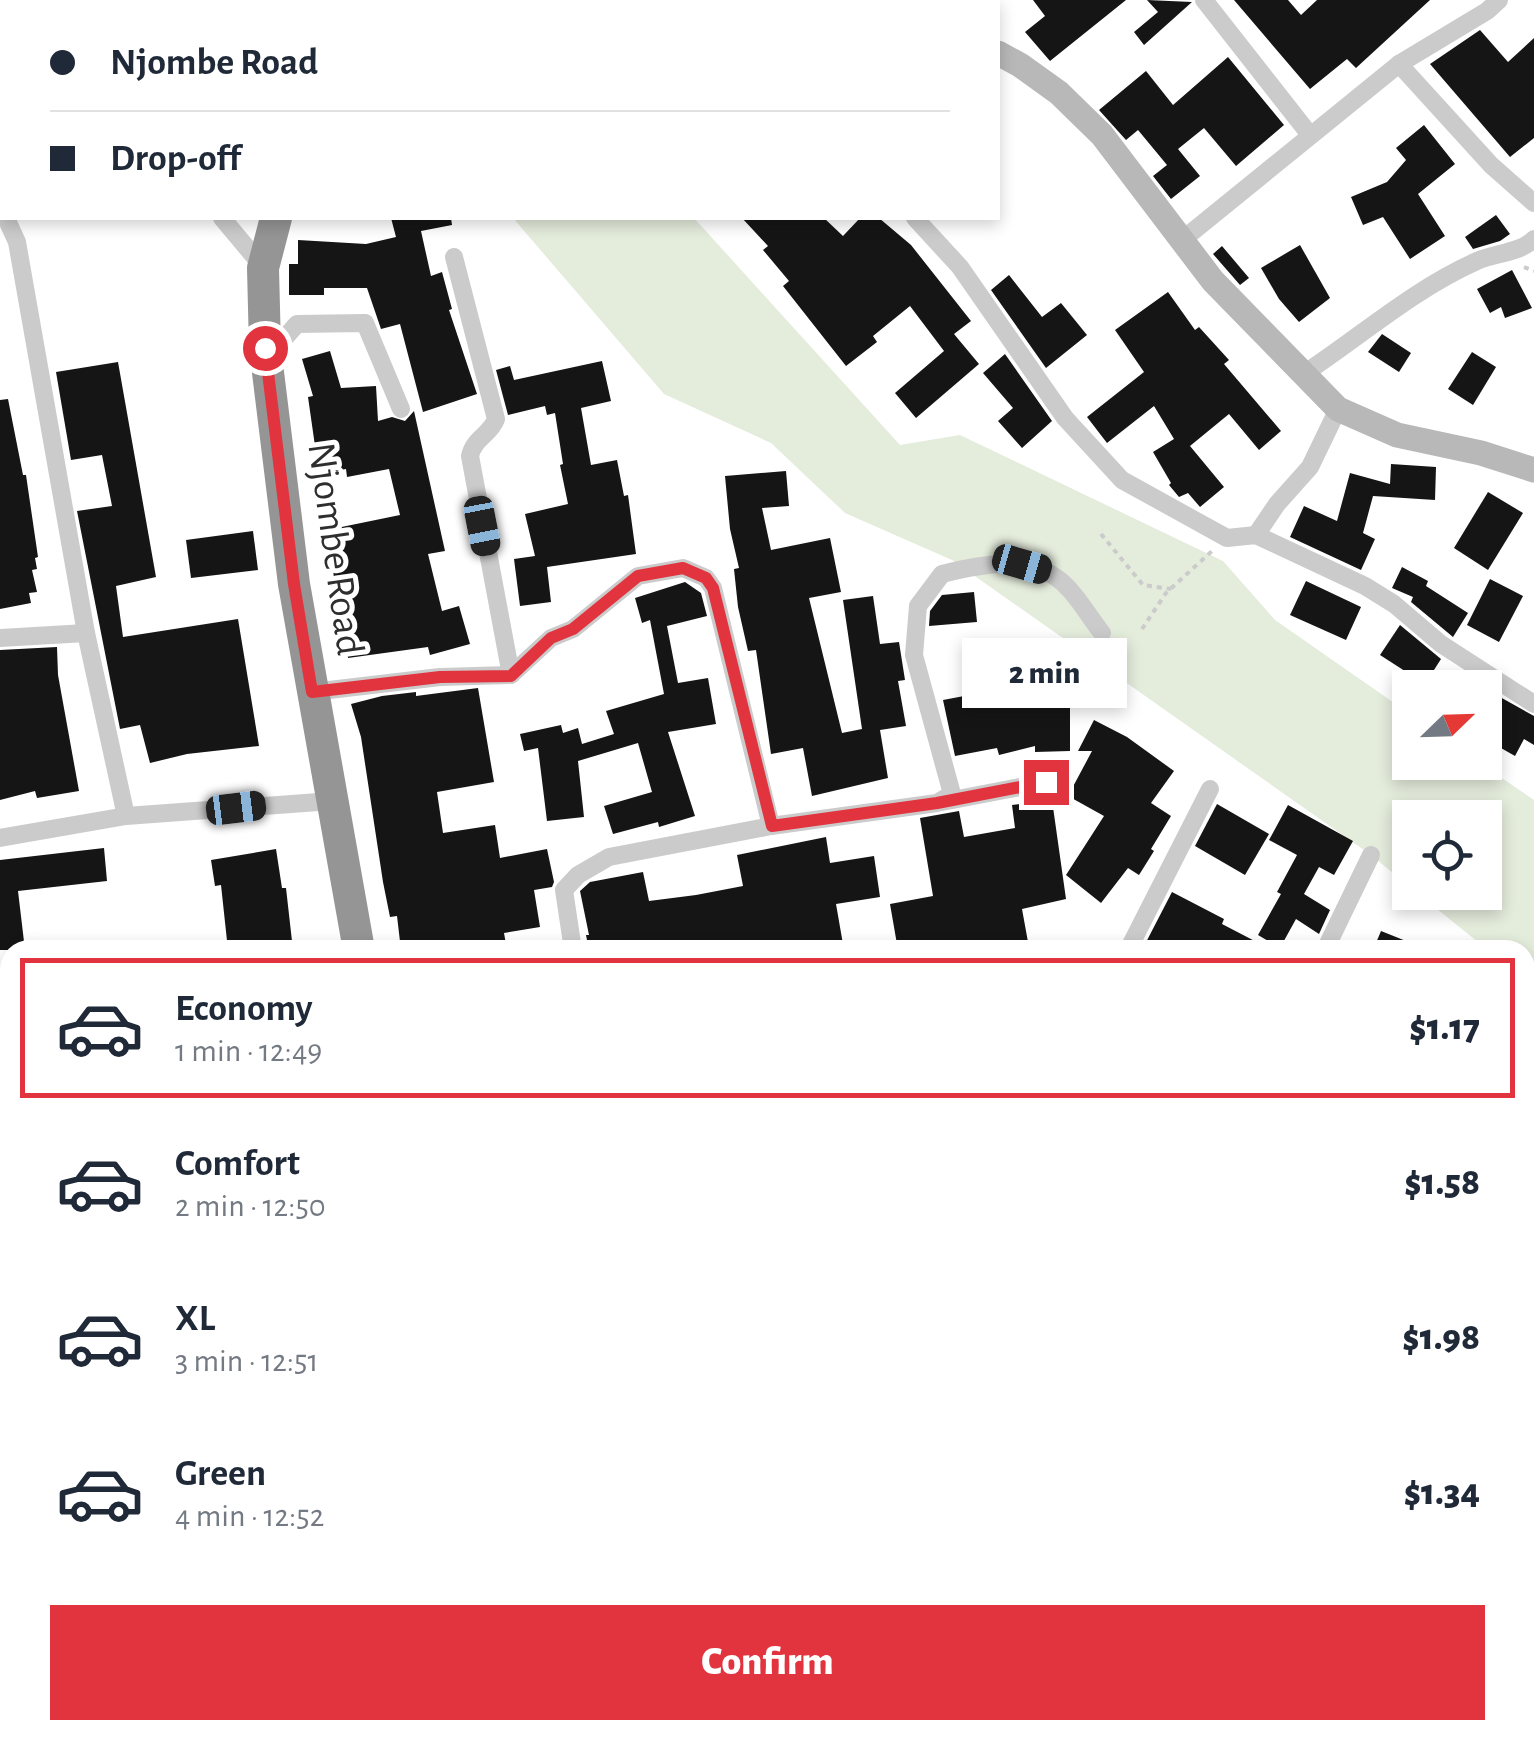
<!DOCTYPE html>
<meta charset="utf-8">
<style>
:root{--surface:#fff;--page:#f6f6f7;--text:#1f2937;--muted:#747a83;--line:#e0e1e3;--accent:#e2343f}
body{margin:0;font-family:"Alegreya Sans",sans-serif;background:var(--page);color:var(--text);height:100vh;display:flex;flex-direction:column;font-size:38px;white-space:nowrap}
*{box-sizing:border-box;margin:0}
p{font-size:32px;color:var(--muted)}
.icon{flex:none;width:55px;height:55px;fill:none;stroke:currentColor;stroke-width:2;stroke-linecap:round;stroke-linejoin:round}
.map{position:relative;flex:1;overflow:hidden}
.side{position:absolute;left:0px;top:940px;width:1535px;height:800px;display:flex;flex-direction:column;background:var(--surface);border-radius:30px 30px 0 0;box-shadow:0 5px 15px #0003}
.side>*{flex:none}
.banner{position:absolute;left:0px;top:0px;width:1000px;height:220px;box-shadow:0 5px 15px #0003;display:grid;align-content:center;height:220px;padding:0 50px;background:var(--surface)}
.needle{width:65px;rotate:67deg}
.tools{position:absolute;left:1392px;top:670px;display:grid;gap:20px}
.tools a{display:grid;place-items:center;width:110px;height:110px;border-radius:0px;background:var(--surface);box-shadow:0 5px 15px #0003;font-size:50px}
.end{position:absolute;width:45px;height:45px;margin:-22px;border:12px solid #e2343f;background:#fff;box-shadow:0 0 0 5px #fff}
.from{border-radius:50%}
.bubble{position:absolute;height:70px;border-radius:0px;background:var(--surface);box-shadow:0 5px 15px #0003;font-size:32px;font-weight:800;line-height:70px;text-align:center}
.car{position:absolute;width:30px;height:60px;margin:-30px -15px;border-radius:12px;box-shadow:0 0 8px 2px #0007;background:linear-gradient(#222 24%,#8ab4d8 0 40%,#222 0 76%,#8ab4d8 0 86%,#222 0)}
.banner b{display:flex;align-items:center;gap:35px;height:95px;font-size:38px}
.banner b+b{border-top:2px solid var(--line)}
.banner i{width:25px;height:25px;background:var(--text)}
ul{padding:18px 0 0;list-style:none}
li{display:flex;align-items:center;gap:30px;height:140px;margin:0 20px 15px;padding:0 30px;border:5px solid transparent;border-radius:0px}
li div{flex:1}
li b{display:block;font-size:38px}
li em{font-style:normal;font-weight:800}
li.active{border-color:var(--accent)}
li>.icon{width:90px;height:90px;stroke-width:1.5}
.cta{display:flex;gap:20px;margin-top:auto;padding:20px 50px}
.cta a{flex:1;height:115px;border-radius:0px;background:var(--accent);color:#fff;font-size:40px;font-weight:800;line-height:115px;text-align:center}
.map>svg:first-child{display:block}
.green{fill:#e4ecdc}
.building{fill:#151515}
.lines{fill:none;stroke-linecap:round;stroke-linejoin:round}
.path{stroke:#cbcbcb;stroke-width:4;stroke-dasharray:5 5;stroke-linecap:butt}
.street{stroke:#cbcbcb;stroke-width:18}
.secondary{stroke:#b8b8b8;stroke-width:25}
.highway{stroke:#959595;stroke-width:32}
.route{stroke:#e2343f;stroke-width:12}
.labels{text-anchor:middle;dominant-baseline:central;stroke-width:10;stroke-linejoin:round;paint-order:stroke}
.street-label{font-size:40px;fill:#2e2e2e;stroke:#fff}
</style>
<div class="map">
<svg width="1534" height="1740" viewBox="0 0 1534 1740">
<rect width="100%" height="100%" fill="#fff"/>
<polygon class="green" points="513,218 694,218 900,445 960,435 1223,561 1275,620 1410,714 1410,762 1480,763 1534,800 1534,987 1525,980 1525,950 1488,950 1417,893 1485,892 1485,818 1410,818 1410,887 1371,855 952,560 845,513 771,443 664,394"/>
<g class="building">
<polygon points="1033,0 1126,0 1050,61 1025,32 1045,16"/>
<polygon points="1147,0 1192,2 1144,45 1134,32 1158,12"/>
<polygon points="1234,0 1288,0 1301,15 1317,0 1430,0 1356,68 1347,59 1310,89"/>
<polygon points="1480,30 1508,62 1534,38 1534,138 1510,157 1430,64"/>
<polygon points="1228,57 1284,125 1236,166 1204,128 1178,149 1200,176 1171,199 1153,176 1167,165 1138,130 1126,140 1099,110 1146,71 1173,105"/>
<polygon points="1424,125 1455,164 1418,194 1445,236 1410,259 1383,217 1363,225 1351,197 1387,182 1406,160 1396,148"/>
<polygon points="1496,215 1510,234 1500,241 1473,249 1465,237"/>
<polygon points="391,218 451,218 452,225 421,231 431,276 442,272 452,309 449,310 477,394 423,412 400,324 381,329 367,288 324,288 324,295 289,295 289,264 298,264 298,240 366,244 396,237"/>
<polygon points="742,218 824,218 843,236 860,218 879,218 911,245 971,321 954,334 979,364 916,418 895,393 944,351 910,306 873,336 877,342 846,366 783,286 789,281 763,250 768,246"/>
<polygon points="1300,245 1330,298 1299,322 1279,299 1261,268"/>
<polygon points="1222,246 1249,278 1240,285 1213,254"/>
<polygon points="1512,270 1532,308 1505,318 1501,307 1490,313 1477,289"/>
<polygon points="1009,275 1042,317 1061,303 1087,335 1046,368 991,290"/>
<polygon points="1168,292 1195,330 1199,327 1229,360 1224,364 1281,431 1259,450 1229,414 1190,446 1224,487 1200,507 1188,493 1179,497 1169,485 1171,483 1153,452 1174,439 1154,406 1107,443 1087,417 1144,372 1115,330"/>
<polygon points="1382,334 1411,353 1399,372 1368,352"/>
<polygon points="330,351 341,388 376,386 378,421 392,417 405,421 414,411 445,551 428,554 442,611 459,606 470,644 430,655 428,647 348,658 340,606 336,606 333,567 329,568 322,531 400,515 389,469 347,477 346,469 319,474 308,397 313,396 302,359"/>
<polygon points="1472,352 1496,367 1473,405 1448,389"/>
<polygon points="1005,354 1052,421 1022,448 998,421 1013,408 983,373"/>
<polygon points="602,361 611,401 581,408 591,465 617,460 624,496 628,495 636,554 547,567 551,602 520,606 514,559 535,556 525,514 568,504 560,465 563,464 555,413 547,415 545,406 508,415 496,370 510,366 514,380"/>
<polygon points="118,362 156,577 116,586 123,637 238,619 259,746 187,754 150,763 140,725 120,729 77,511 112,506 102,455 71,460 56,372"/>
<polygon points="8,399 23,475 26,475 38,557 35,558 37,569 32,570 37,592 29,593 31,603 0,609 0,400"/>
<polygon points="1391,464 1436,467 1435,500 1373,496 1363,533 1375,539 1361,570 1290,537 1304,506 1337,521 1350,473 1390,484"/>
<polygon points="786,471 789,506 762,508 771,550 830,538 841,592 809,598 842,733 862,729 843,600 873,596 880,644 899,642 905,680 898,681 906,726 880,730 888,778 812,796 803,748 771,754 756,650 748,651 738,607 734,569 739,568 730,529 725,476"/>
<polygon points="1488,492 1523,513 1488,570 1454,548"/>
<polygon points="253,531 258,570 191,578 186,540"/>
<polygon points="1402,567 1428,581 1426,586 1468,613 1453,637 1411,602 1413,597 1392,588"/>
<polygon points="1490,579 1523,596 1499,642 1467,625"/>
<polygon points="1306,581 1361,607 1346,640 1290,615"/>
<polygon points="685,582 701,593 707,616 667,626 678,683 708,678 716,724 668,732 695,816 659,827 658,822 613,834 604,806 652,792 638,743 578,761 584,817 547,821 538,748 524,751 520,734 561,725 563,733 578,728 582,744 614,734 606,711 664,694 650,620 642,623 635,598"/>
<polygon points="974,592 977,622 929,626 930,611 942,595"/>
<polygon points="1400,625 1441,659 1425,684 1380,655"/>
<polygon points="57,647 58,675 79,791 37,798 35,791 0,800 0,650"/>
<polygon points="478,688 494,782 437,792 443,833 495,825 500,858 547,849 554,882 552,887 534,890 540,927 504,933 507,950 475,950 475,947 401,950 397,916 390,917 383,882 361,737 351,704 382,696 416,692 416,696"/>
<polygon points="1491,692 1534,716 1534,745 1524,739 1515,756 1485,739 1485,702"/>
<polygon points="980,693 983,708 1021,699 1070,701 1070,751 1035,752 1035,746 999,755 997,748 955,756 943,700"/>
<polygon points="1094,720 1127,737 1174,771 1151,803 1171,816 1151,849 1154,851 1139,875 1128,868 1101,903 1066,875 1104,816 1068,796 1092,751 1078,751"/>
<polygon points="1052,800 1066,899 1022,909 1028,942 972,950 898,950 890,904 933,896 920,818 959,811 964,837 1015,828 1012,805"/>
<polygon points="1217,804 1269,834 1245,875 1195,846"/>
<polygon points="1288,805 1353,841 1334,875 1319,867 1304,894 1330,910 1319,934 1296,919 1280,948 1258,935 1281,894 1277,892 1297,855 1269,840"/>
<polygon points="826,837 830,863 874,856 880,897 836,904 844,950 589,950 586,935 589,935 580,891 590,882 643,872 649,901 696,895 743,886 737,855"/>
<polygon points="104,848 107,881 18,891 25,950 0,950 0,860"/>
<polygon points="276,849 282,888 286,888 293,950 228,950 221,885 215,886 211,860"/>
<polygon points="1172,892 1224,919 1222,924 1272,950 1142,950"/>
<polygon points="1381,931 1426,949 1426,950 1373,950"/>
</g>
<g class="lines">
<g class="path">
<polyline points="710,2 711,0"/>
<polyline points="1524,267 1534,271"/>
<polyline points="1101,534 1143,585 1171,589"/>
<polyline points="1142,629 1166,593 1212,551"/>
</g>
<g class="street">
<polyline points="71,0 72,2"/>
<polyline points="1204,0 1310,135"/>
<polyline points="859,2 859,0"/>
<polyline points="1399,64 1491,165 1534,203"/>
<polyline points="0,176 2,174"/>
<polyline points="6,218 17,242 86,633 126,816"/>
<polyline points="222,218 263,267"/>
<polyline points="915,218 960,267 1065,418 1122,480 1227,538 1256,535 1365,586 1394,604 1441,644 1534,704"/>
<polyline points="1181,241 1399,64 1487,11 1499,0"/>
<path d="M454 257 496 419C490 435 474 438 470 456L511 675"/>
<polyline points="267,358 297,324 365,323 401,409"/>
<path d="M1305 373C1361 336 1414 289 1477 261 1495 253 1520 253 1534 239"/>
<polyline points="1256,535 1277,504 1310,467 1338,409"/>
<polyline points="0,638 86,633"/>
<polyline points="312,692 440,677 511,675 551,638 573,629 638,576 683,568 706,578 713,588 771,826"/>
<polyline points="942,802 1046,782"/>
<polyline points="0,838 126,816 332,801"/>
<path d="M573 950 564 890 578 875 609 857 771 826 937 803 952 794 914 655 918 606 942 574C983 564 1037 552 1069 589 1081 602 1091 619 1102 633"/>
<polyline points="1128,950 1210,789"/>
<polyline points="1325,950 1371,855"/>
<polyline points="0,1155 10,1232"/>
<polyline points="1525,1191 1534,1193"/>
<polyline points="1525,1411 1534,1415"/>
<polyline points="0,1438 10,1437"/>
<polyline points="0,1613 10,1612"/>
<polyline points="1525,1633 1534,1636"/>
<polyline points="78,1730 79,1740"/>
<polyline points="266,1730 268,1740"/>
<polyline points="607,1730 608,1740"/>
<polyline points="938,1730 940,1740"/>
<polyline points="1171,1730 1172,1740"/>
<polyline points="1416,1740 1420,1730"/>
</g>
<g class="secondary">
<polyline points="897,0 901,2"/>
<polyline points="998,53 1020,65 1059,93 1102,135 1213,281 1338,409 1397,435 1481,453 1534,470"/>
</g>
<g class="highway">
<polyline points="334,2 334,0"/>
<polyline points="276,218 263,268 265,348 294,584 359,950"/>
<polyline points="488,1730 490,1740"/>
</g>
</g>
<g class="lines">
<polyline class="route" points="265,348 294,584 312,692 440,677 511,676 551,638 573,629 638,576 683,568 706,578 713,588 772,826 937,803 1046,782"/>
</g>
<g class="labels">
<g class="street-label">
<text transform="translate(335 549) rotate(82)">Njombe Road</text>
</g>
</g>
</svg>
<div class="tools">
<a><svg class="needle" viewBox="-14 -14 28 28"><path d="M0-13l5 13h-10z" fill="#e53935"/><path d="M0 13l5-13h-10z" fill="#747a83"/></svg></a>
<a><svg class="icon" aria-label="locate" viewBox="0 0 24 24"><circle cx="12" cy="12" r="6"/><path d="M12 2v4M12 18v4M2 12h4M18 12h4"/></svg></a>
</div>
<i class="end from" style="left:265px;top:348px"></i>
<i class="end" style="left:1046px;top:782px"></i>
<div class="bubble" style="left:962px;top:638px;width:165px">2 min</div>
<i class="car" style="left:482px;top:526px;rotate:169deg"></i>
<i class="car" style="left:1022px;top:564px;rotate:106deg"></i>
<i class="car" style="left:236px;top:808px;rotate:83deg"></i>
<div class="banner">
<b><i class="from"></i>Njombe Road</b>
<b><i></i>Drop-off</b>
</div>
<section class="side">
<ul>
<li class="active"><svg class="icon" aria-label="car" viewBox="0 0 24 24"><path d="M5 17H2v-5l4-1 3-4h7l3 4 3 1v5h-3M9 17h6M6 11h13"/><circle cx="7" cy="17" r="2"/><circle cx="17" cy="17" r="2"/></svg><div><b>Economy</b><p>1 min · 12:49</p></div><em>$1.17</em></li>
<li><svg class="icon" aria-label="car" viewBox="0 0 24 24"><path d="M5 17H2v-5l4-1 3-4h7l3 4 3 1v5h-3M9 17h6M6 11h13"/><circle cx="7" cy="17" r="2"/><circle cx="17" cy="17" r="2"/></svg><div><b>Comfort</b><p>2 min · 12:50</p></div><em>$1.58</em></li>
<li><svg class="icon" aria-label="car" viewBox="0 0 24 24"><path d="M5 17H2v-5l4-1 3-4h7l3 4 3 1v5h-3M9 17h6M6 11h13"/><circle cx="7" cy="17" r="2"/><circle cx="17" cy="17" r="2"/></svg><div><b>XL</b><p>3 min · 12:51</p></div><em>$1.98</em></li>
<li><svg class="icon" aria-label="car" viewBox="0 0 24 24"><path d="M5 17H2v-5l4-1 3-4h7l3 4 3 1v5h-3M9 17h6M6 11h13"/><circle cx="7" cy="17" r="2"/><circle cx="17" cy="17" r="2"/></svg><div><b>Green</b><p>4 min · 12:52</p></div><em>$1.34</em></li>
</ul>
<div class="cta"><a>Confirm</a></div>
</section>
</div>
